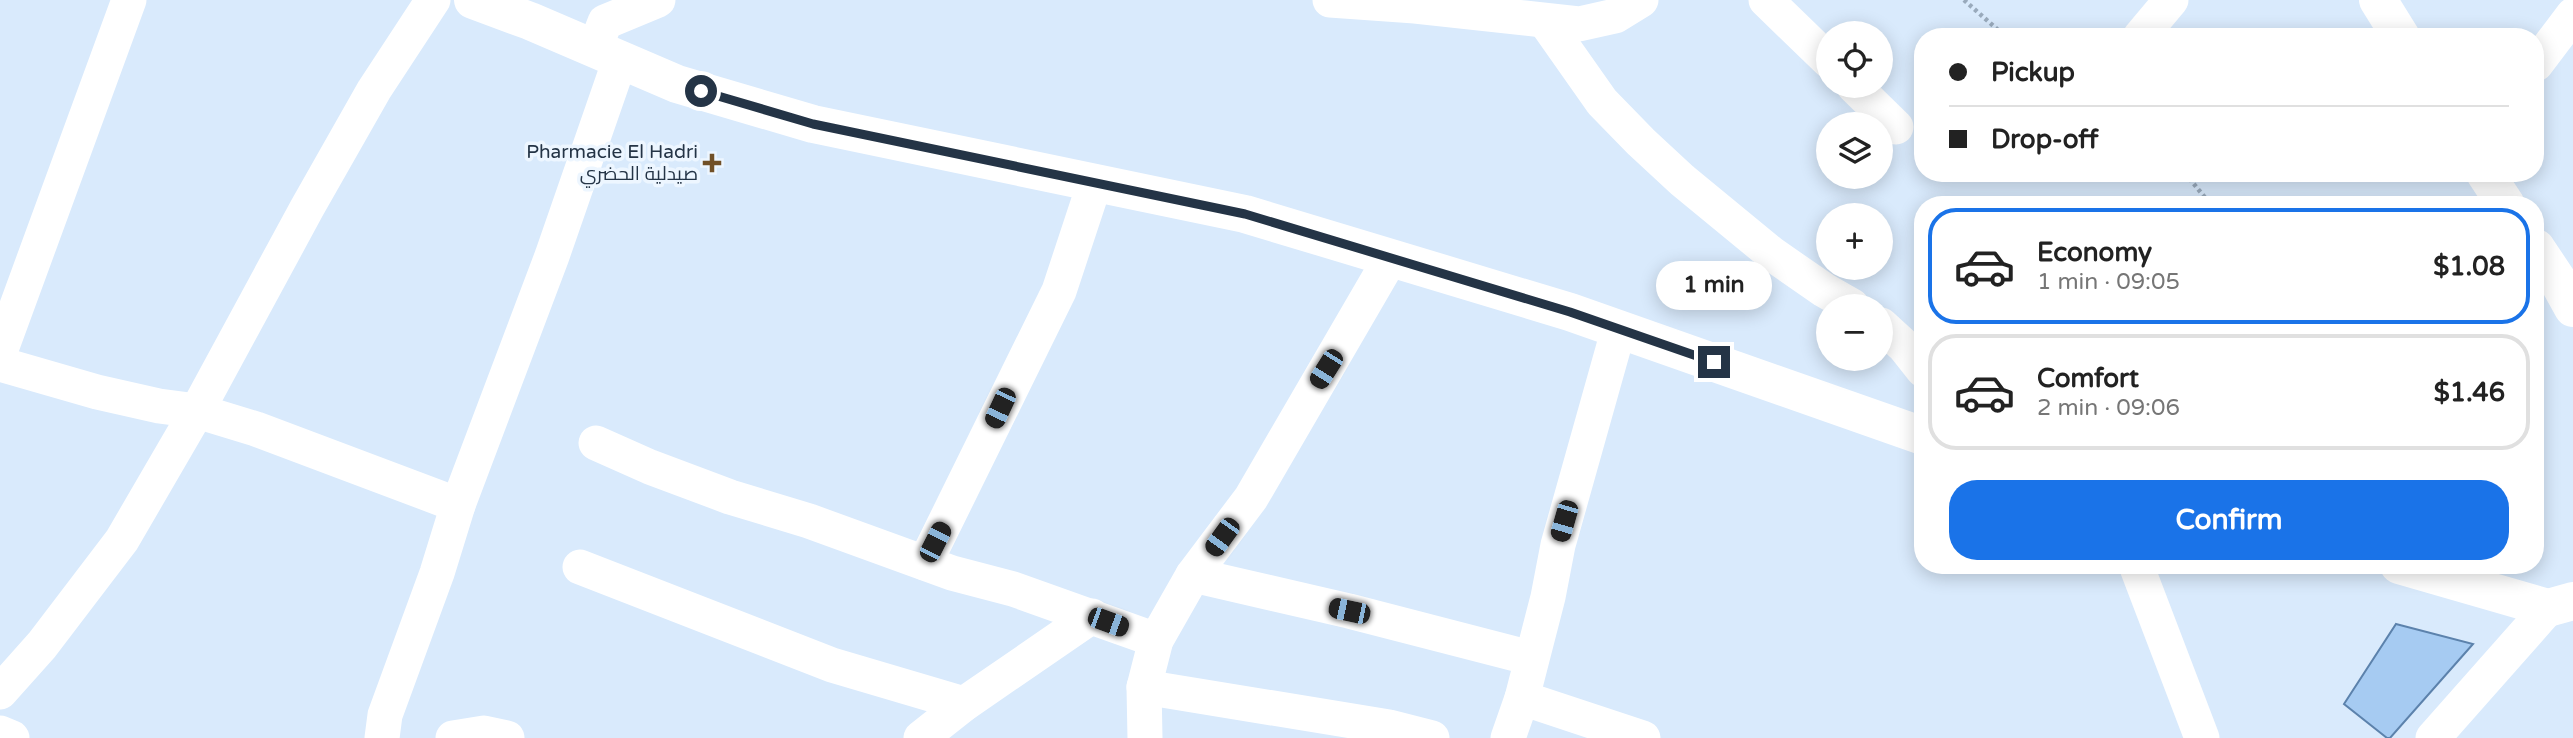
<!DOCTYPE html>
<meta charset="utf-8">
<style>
:root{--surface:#fff;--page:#f6f6f6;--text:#222;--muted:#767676;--line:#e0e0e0;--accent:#1a73e8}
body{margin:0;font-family:"Varela Round",Cairo,sans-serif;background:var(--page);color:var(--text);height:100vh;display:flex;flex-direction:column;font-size:26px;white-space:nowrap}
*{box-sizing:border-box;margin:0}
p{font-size:23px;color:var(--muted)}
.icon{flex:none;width:38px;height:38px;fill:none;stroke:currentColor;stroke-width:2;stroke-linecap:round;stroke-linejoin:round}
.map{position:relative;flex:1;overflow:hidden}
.sheet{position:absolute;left:1914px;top:196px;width:630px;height:378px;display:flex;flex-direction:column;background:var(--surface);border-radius:28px;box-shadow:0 4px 18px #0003}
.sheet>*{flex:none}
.guide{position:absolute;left:1914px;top:28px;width:630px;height:154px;border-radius:28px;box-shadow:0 4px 18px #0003;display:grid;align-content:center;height:154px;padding:0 35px;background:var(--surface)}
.fabs{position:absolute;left:1816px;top:21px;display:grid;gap:14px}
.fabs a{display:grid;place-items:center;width:77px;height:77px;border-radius:50%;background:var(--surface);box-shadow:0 4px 18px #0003;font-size:35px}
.end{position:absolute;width:32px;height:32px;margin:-16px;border:9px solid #243446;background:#fff;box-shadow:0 0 0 4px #fff}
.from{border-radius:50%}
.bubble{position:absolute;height:49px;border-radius:24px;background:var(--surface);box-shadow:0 4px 18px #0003;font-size:23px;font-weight:800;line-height:49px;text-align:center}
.car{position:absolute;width:21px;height:42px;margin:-21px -10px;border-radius:9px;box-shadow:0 0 5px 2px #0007;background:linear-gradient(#222 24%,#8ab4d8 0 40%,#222 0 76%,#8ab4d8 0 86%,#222 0)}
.guide b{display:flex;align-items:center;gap:24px;height:66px;font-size:26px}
.guide b+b{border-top:2px solid var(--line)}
.guide i{width:18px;height:18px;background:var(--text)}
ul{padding:12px 0 0;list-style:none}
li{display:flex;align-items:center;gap:21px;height:116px;margin:0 14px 10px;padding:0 21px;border:4px solid var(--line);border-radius:28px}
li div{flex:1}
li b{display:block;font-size:26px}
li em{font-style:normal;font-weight:800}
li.current{border-color:var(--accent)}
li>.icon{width:63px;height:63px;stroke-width:1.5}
.button{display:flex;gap:14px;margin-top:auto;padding:14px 35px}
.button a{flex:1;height:80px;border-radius:28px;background:var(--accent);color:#fff;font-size:28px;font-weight:800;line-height:80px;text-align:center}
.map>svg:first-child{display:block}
.building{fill:#a6cbf2;stroke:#5c82ac;stroke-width:2}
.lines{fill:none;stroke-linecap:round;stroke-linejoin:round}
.path{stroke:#99aabc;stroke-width:4.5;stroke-dasharray:3.5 3.5;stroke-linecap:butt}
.street{stroke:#fff;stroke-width:35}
.secondary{stroke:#fff;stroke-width:38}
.route{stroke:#243446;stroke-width:9}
.poi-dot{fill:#715027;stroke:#edf6ff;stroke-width:2.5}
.labels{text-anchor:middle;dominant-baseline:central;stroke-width:7;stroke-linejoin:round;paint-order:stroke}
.poi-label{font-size:19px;fill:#243446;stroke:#edf6ff;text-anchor:end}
</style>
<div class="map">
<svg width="2573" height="738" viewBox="0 0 2573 738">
<rect width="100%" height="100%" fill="#d9eafc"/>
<polygon class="building" points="2396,624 2473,644 2390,738 2387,738 2344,704"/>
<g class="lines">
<g class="path">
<polyline points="1964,0 2006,37"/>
<polyline points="2185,173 2211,205"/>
</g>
<g class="street">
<polyline points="1330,0 1415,6 1579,24 1615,16 1641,0"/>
<polyline points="1766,0 1829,61"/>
<polyline points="1545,21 1602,102 1641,142 1682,180 1772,254 1824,290 1852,306"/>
<polyline points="2140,37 2171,0"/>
<polyline points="595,48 605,22 658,0"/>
<polyline points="2536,64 2573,15"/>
<polyline points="1854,86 1896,127"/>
<polyline points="1881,325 1904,346 1923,370"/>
<polyline points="0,352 129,0"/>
<polyline points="0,364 97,392 159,406 197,411 256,429 458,505"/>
<polyline points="596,443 650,467 730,497 809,521 952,573 1013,589 1156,640"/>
<polyline points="925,563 1059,291 1095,182"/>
<polyline points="2136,565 2202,738"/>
<polyline points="580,567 832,665 964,704"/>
<polyline points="1193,575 1349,611 1531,658"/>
<polyline points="1144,687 1389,727 1432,738"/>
<polyline points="0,692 42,645 122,540 197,411 307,208 374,90 433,0"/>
<polyline points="1522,698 1643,738"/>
<polyline points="0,733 12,738"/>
<polyline points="382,738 385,715 437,573 458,505 552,256 620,60"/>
<polyline points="453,738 484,733 507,738"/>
<polyline points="921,738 964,704 1092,616"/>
<polyline points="1145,738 1144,687 1156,640 1193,575 1251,498 1390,259"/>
<polyline points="1508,738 1522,698 1548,597 1558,545 1619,328"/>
<polyline points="2433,738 2548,608"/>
</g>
<g class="secondary">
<polyline points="473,0 530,21 677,84 813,124 1245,214 1570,312 1923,436"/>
<polyline points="2378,0 2401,37"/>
<polyline points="2485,173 2506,205"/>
<polyline points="2536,248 2558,281 2573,308"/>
<polyline points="2399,565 2548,608 2573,601"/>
</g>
</g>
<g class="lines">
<polyline class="route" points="701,91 813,124 1245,214 1570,312 1714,362"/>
</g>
<path class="poi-dot" d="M708.5 152.5h7v7h7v7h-7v7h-7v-7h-7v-7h7z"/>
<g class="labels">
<g class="poi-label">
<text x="698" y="152">Pharmacie El Hadri<tspan x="698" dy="22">صيدلية الحضري</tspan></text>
</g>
</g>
</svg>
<div class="fabs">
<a><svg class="icon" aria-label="locate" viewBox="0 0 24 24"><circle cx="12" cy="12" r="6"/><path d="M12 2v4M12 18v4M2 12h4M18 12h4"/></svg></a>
<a><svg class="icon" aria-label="layers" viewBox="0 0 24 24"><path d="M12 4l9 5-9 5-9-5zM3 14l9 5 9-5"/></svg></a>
<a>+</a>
<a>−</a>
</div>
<i class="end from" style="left:701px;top:91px"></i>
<i class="end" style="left:1714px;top:362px"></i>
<div class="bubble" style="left:1656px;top:261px;width:116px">1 min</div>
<i class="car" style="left:1326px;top:369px;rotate:212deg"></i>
<i class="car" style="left:1000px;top:408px;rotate:205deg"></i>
<i class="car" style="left:1564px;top:521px;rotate:196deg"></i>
<i class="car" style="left:1222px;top:537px;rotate:216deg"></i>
<i class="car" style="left:935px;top:542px;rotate:27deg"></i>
<i class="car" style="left:1349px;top:611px;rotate:282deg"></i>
<i class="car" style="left:1108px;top:622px;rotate:110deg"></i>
<div class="guide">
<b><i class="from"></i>Pickup</b>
<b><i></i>Drop-off</b>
</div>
<section class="sheet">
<ul>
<li class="current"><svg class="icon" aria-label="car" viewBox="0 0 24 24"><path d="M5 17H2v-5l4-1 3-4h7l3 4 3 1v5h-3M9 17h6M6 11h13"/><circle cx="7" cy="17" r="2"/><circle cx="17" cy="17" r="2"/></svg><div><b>Economy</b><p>1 min · 09:05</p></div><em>$1.08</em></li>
<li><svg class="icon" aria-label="car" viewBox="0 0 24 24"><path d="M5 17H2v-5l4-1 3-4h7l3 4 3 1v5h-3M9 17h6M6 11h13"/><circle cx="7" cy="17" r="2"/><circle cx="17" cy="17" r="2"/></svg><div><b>Comfort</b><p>2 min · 09:06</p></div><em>$1.46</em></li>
</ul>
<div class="button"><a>Confirm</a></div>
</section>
</div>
